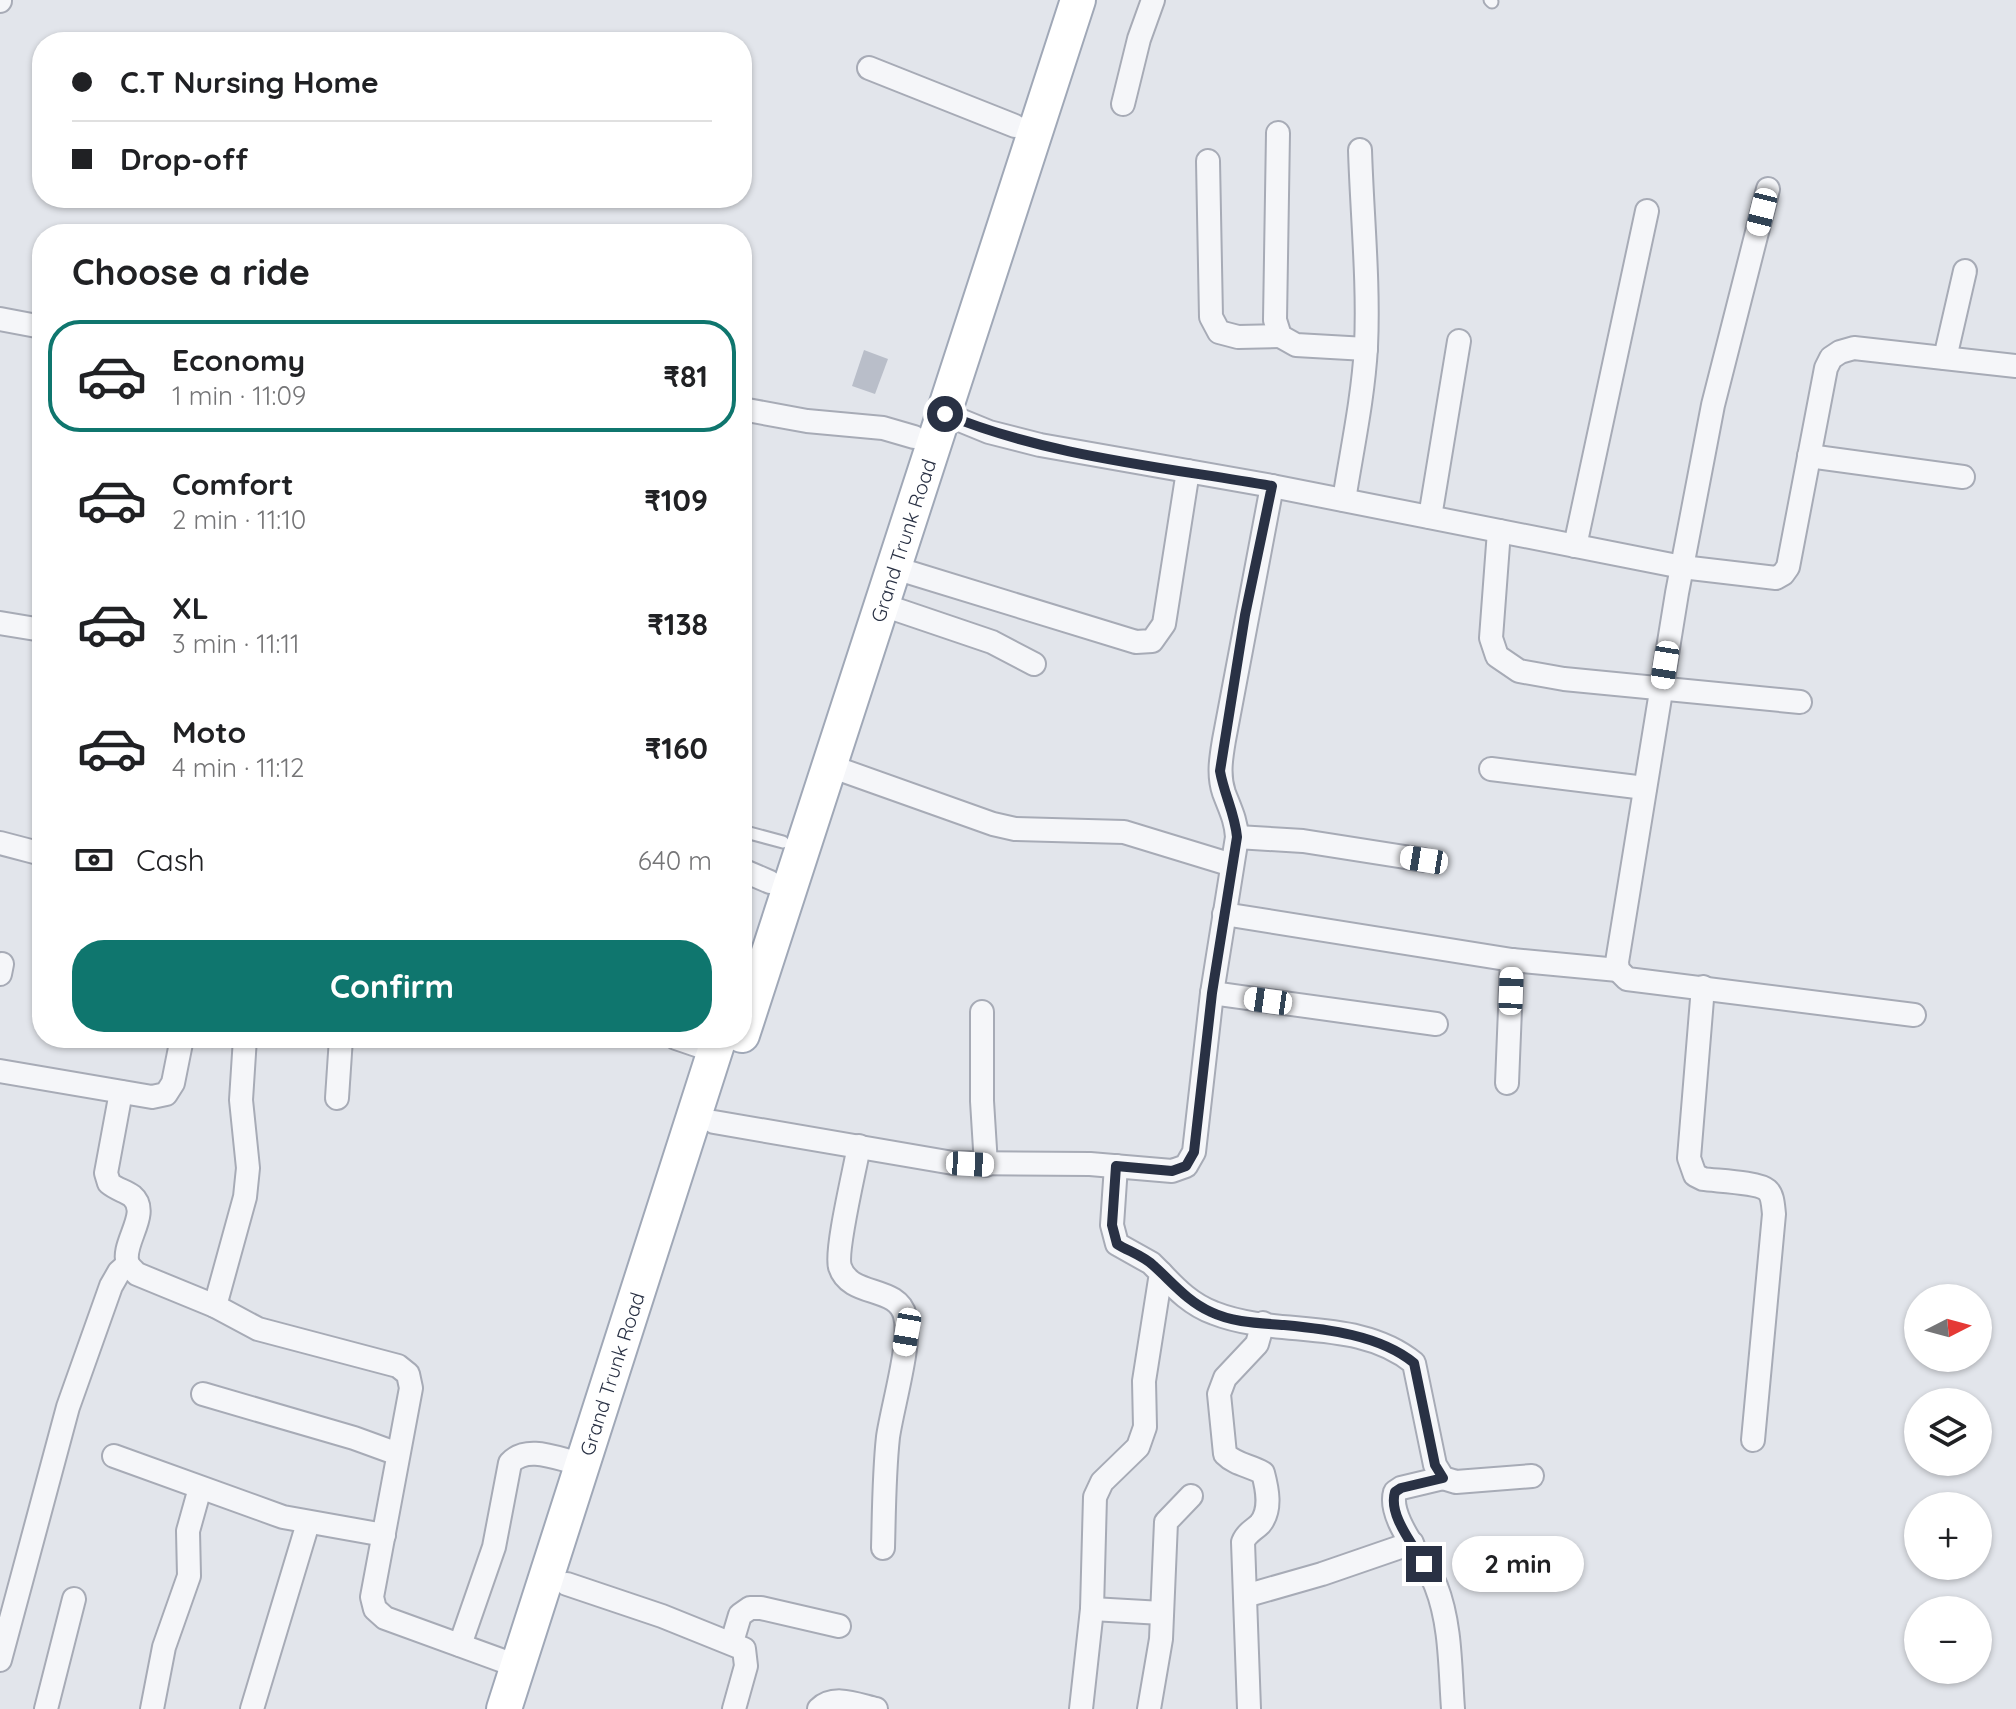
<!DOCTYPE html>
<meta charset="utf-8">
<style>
:root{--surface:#fff;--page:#f2f2f2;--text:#202124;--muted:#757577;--line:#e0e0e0;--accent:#0f766e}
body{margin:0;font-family:Quicksand,sans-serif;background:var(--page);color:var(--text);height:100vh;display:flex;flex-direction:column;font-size:30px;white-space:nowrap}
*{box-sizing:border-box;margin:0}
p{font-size:26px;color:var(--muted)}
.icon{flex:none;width:44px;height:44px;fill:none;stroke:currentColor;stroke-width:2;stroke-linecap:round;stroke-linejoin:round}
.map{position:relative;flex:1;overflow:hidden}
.side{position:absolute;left:32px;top:224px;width:720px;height:824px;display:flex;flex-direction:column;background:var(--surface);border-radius:32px;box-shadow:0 2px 6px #0004}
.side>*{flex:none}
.hud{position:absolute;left:32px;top:32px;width:720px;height:176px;border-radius:32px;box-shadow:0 2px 6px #0004;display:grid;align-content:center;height:176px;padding:0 40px;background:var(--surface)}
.needle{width:52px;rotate:84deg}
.tools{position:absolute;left:1904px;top:1284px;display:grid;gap:16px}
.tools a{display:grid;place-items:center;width:88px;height:88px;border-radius:50%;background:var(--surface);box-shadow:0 2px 6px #0004;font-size:40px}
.end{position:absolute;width:36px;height:36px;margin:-18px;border:10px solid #293144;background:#fff;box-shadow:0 0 0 4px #fff}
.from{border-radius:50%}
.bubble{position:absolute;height:56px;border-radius:28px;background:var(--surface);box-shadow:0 2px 6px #0004;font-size:26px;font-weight:800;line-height:56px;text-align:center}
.car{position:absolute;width:24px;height:48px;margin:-24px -12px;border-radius:10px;box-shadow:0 0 6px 2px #0007;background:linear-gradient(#fff 24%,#345 0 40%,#fff 0 76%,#345 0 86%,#fff 0)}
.hud b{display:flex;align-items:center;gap:28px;height:76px;font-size:30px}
.hud b+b{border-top:2px solid var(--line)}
.hud i{width:20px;height:20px;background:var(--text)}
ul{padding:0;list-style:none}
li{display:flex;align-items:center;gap:24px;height:112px;margin:0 16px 12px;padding:0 24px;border:4px solid transparent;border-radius:32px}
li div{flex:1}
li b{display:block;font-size:30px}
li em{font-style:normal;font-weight:800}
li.on{border-color:var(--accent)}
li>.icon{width:72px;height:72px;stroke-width:1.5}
h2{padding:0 40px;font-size:36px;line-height:96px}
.pay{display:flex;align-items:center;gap:20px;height:88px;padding:0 40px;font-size:30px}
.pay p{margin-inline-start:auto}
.cta{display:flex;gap:16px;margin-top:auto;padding:16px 40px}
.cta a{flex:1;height:92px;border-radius:32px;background:var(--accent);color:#fff;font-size:32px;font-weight:800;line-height:92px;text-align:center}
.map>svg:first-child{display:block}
.building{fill:#b9bec9}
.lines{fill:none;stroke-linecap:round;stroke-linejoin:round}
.service-casing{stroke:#a7abb6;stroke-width:15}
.minor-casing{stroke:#a7abb6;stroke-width:26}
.primary-casing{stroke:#a0a8b7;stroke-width:38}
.service{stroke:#f5f6f9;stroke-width:11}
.minor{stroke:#f5f6f9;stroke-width:22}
.primary{stroke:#fff;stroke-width:34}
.route{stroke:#293144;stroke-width:10}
.labels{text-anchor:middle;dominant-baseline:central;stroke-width:6;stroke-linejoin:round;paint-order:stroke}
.street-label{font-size:20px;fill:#293144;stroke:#f2f4f8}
</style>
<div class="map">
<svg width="2016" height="1709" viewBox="0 0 2016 1709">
<rect width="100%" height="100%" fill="#e2e5eb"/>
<polygon class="building" points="864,350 888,359 875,394 852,386"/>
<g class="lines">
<defs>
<g id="service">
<polyline points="1490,0 1492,2"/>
<polyline points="742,831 783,842"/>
</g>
<g id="minor">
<polyline points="0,1 0,0"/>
<polyline points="869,68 1015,126"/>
<polyline points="1123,104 1139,39 1153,0"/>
<polyline points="1278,133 1275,320 1280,336 1296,345 1366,349"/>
<polyline points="1208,161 1211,317 1219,332 1238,337 1280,336"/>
<polyline points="1768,189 1713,405 1677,593 1617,962 1618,970 1627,979 1914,1015"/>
<polyline points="0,319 42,327"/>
<polyline points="1945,358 1965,271"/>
<polyline points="742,409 807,421 883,428 914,437"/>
<polyline points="945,414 989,432 1040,445 1272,486 1682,567 1776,578 1783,574 1788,567 1826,368 1831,358 1840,352 1854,348 2016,366"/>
<polyline points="1809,456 1963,477"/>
<path d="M1344 500C1352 449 1363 399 1366 347 1369 282 1362 215 1360 150"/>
<polyline points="1430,517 1459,341"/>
<polyline points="1499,531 1491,638 1497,656 1519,671 1564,679 1800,702"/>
<polyline points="1575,546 1647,211"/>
<polyline points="895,568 1136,642 1152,641 1164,624 1188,471"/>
<polyline points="883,605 992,642 1034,664"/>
<polyline points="0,623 42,630"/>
<polyline points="830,766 993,824 1015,829 1124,832 1232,865"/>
<polyline points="1491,769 1645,788"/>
<polyline points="1237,837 1303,841 1424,860"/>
<polyline points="0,843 42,854"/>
<polyline points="742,870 770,882"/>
<polyline points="1224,914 1512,960 1618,970"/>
<polyline points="0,974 2,964"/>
<path d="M1703 987 1689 1158 1695 1175 1703 1179C1716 1181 1758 1182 1767 1190 1773 1195 1773 1206 1774 1214L1753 1440"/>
<polyline points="1212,993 1436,1024"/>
<polyline points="982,1012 982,1101 986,1165"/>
<polyline points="676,1038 714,1051"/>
<polyline points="0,1071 152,1097 166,1094 173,1083 182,1038"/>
<polyline points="1507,1083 1512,960"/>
<path d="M121 1092 106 1173 109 1183C116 1189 125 1191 132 1196 152 1213 120 1244 128 1264 130 1268 134 1271 137 1274L215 1306 258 1329 398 1366 408 1374 411 1388 372 1597 375 1609 385 1618 517 1666"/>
<polyline points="337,1098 341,1038"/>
<path d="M714 1122 953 1163 1090 1164 1172 1171 1186 1166 1194 1152 1212 993 1237 837C1236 820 1230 809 1224 793 1218 775 1221 758 1224 740L1272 486"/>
<path d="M859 1146C855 1169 835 1251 840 1267 850 1298 898 1285 905 1316 912 1341 892 1408 888 1437 884 1474 884 1511 883 1548"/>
<path d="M1161 1273C1177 1290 1192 1305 1214 1313 1277 1338 1358 1317 1414 1363L1435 1465 1443 1478 1456 1482 1532 1476"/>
<polyline points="215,1306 245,1197 248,1168 241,1100 245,1038"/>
<polyline points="203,1394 354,1438 398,1454"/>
<polyline points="114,1456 283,1517 384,1535"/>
<path d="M1443 1478 1401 1488 1395 1492C1387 1519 1426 1560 1436 1586 1451 1624 1450 1669 1453 1709"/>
<polyline points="567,1584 662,1616 744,1649 746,1666 734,1709"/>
<polyline points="1245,1596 1322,1574 1412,1543"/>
<polyline points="1092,1609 1162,1613"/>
<polyline points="732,1642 740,1615 750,1608 761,1608 839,1626"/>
<path d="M460 1645 494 1547 510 1463C527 1444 558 1459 581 1464"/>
<polyline points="0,1660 68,1407 111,1286 119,1272 128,1264"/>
<polyline points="46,1709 74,1599"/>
<polyline points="152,1709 164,1647 189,1576 188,1531 200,1488"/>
<polyline points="252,1709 308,1523"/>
<path d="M819 1709C834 1694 858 1705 876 1709"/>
<polyline points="1081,1709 1092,1609 1095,1497 1102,1482 1138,1447 1145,1427 1144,1381 1161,1273 1151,1263 1117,1244 1112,1225 1116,1166"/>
<polyline points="1149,1709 1161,1639 1166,1522 1191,1496"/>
<path d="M1249 1709 1243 1542C1247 1532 1253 1531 1260 1524 1272 1510 1267 1488 1263 1473 1249 1465 1236 1465 1225 1454L1219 1394 1225 1378 1257 1344 1263 1323"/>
</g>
<g id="primary">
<path id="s1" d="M742 1035 1078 0"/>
<path id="s2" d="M504 1709 719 1038"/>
</g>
</defs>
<use href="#service" class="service-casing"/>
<use href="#minor" class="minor-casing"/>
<use href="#primary" class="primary-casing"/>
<use href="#service" class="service"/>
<use href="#minor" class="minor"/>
<use href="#primary" class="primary"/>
</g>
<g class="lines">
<path class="route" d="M945 414C1046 456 1164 467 1272 486L1245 615 1220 771C1224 794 1235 814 1237 837L1212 993 1194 1152 1186 1166 1172 1171 1116 1166 1112 1225 1117 1244C1128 1251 1144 1256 1154 1266 1173 1283 1187 1301 1211 1312 1234 1323 1260 1323 1284 1325 1326 1329 1380 1335 1414 1363L1435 1465 1443 1478 1401 1488 1395 1492C1388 1515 1413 1544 1424 1564"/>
</g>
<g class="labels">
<g class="street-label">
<text stroke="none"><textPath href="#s1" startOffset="520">Grand Trunk Road</textPath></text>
<text stroke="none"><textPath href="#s2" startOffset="352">Grand Trunk Road</textPath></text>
</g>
</g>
</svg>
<div class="tools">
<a><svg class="needle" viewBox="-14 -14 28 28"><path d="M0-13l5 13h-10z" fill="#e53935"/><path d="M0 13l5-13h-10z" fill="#757577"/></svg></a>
<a><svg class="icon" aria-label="layers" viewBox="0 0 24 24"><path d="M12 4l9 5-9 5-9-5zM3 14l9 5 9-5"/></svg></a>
<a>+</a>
<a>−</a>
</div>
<i class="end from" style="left:945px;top:414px"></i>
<i class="end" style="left:1424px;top:1564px"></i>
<div class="bubble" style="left:1452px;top:1536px;width:132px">2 min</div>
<i class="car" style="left:1762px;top:212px;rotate:194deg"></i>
<i class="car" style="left:1665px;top:665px;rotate:189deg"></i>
<i class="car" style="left:1424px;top:860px;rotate:279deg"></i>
<i class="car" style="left:1511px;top:991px;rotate:2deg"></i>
<i class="car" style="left:1268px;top:1001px;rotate:278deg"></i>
<i class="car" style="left:970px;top:1164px;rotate:93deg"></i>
<i class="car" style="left:907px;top:1332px;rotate:190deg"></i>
<div class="hud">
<b><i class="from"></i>C.T Nursing Home</b>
<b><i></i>Drop-off</b>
</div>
<section class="side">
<h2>Choose a ride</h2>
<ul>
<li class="on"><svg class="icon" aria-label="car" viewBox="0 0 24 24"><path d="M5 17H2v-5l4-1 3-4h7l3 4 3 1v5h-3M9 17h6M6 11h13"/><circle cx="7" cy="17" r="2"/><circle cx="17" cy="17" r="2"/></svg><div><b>Economy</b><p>1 min · 11:09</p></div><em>₹81</em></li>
<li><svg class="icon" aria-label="car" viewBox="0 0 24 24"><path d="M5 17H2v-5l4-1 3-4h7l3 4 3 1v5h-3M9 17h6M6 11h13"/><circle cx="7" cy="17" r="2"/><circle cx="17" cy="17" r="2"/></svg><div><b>Comfort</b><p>2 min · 11:10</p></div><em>₹109</em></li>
<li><svg class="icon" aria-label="car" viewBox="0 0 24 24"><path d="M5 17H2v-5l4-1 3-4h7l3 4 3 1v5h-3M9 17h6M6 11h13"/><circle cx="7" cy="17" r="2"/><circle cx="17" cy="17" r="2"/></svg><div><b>XL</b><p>3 min · 11:11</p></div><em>₹138</em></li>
<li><svg class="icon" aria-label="car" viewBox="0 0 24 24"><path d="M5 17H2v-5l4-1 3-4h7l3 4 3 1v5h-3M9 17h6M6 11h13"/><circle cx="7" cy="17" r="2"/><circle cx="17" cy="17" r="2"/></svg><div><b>Moto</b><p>4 min · 11:12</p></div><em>₹160</em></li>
</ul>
<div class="pay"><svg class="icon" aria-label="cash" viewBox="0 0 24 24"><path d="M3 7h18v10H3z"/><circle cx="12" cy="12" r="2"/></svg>Cash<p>640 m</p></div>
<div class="cta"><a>Confirm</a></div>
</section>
</div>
